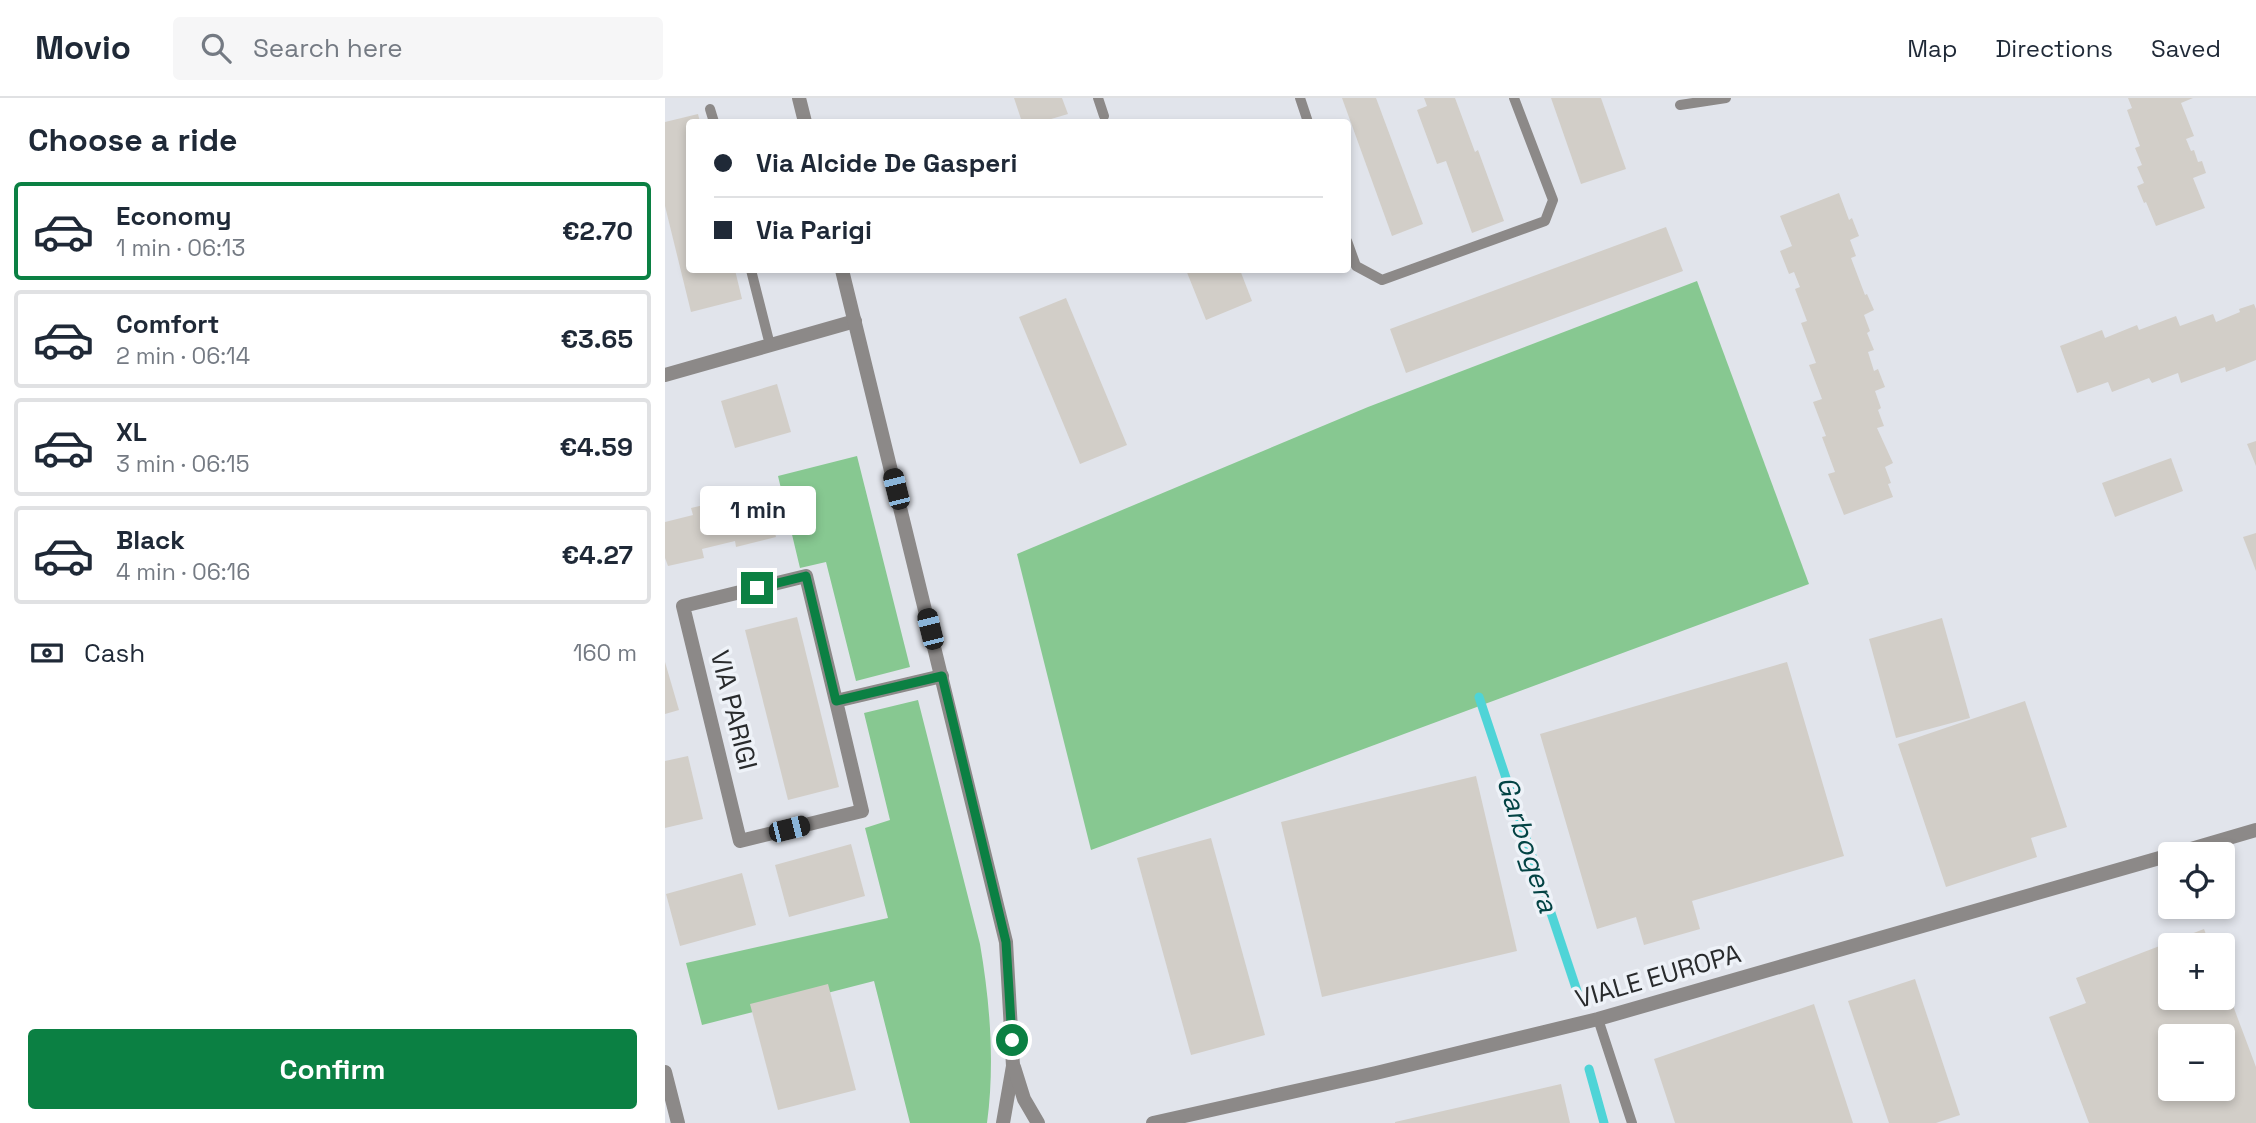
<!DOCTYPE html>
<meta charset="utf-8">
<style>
:root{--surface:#fff;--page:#f6f6f7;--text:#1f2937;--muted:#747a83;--line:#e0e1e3;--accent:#0b8043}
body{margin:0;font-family:"Space Grotesk",sans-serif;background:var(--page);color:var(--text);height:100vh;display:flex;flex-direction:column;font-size:26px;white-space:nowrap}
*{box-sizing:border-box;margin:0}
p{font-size:23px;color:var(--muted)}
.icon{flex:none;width:38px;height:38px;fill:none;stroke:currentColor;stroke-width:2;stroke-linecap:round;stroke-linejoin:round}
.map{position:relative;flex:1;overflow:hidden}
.details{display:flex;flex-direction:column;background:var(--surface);width:665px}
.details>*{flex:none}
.top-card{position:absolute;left:21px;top:21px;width:665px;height:154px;border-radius:7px;box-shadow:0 4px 10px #0003;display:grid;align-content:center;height:154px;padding:0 28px;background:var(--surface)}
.controls{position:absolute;left:1493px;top:744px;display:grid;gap:14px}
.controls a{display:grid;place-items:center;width:77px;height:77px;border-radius:7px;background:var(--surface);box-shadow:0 4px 10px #0003;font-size:35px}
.end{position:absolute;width:32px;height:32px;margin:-16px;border:9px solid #0b8043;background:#fff;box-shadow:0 0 0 4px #fff}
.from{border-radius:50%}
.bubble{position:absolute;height:49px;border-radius:7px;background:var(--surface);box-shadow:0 4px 10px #0003;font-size:23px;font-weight:800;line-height:49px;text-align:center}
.car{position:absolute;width:21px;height:42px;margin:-21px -10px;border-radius:9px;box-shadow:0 0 5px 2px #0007;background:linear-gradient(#222 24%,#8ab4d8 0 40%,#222 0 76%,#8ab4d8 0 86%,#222 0)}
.top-card b{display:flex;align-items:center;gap:24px;height:66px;font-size:26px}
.top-card b+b{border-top:2px solid var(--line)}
.top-card i{width:18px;height:18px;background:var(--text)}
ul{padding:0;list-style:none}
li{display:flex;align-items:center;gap:21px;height:98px;margin:0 14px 10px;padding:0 14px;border:4px solid var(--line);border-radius:7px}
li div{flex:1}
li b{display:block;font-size:26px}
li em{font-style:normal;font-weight:800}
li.active{border-color:var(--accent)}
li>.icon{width:63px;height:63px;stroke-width:1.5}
h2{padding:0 28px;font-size:32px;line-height:84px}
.pay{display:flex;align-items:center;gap:18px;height:77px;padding:0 28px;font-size:26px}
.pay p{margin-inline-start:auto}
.action{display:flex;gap:14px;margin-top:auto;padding:14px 28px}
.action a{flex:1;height:80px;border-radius:7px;background:var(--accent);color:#fff;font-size:28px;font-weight:800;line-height:80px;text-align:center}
header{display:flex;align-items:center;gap:42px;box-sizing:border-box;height:98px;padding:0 35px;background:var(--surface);border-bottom:2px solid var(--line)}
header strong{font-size:33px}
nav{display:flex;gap:38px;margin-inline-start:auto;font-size:24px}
.search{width:490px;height:63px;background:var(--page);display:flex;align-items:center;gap:18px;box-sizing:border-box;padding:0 24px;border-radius:7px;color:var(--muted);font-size:26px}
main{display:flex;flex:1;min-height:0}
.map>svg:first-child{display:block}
.green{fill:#87c891}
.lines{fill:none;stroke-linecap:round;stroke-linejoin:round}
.stream{stroke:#4fd4d7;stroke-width:9}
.building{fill:#d2cec8;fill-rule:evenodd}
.service{stroke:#8c8988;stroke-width:10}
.minor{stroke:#8c8988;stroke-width:14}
.tertiary{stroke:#8c8988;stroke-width:14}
.route{stroke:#0b8043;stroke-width:9}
.labels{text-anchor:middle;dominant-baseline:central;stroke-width:7;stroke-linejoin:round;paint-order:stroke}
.street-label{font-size:26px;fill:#292b2d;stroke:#eef2f8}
.water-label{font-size:28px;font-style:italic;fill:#034344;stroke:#eef2f8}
</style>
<header>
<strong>Movio</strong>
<div class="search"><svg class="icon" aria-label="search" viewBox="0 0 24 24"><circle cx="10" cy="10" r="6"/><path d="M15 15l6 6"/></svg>Search here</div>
<nav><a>Map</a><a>Directions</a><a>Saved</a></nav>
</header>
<main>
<section class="details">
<h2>Choose a ride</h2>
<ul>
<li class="active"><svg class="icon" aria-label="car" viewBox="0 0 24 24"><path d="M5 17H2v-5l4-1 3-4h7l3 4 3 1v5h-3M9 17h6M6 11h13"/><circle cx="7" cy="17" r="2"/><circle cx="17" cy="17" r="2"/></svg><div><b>Economy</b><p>1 min · 06:13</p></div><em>€2.70</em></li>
<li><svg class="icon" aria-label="car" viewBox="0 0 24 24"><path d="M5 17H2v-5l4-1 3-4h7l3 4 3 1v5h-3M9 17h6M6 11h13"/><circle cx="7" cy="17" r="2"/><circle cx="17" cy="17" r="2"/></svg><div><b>Comfort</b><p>2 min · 06:14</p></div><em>€3.65</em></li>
<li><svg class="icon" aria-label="car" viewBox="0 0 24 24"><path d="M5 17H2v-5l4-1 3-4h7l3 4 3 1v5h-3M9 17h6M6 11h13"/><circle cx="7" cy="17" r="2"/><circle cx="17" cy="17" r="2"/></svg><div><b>XL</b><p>3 min · 06:15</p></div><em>€4.59</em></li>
<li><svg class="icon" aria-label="car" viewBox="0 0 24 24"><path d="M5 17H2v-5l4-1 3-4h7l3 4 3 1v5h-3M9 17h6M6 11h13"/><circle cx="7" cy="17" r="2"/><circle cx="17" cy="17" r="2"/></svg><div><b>Black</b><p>4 min · 06:16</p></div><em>€4.27</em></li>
</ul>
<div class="pay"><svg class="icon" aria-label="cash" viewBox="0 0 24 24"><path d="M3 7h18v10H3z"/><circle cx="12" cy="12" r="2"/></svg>Cash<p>160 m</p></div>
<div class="action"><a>Confirm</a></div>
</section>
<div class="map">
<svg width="1591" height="1025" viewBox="0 0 1591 1025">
<rect width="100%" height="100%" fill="#e1e4eb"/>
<g class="green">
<polygon points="1032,183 1144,486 426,752 352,456 703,309"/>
<polygon points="192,358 245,569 191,583 161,464 135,470 113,378"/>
<path d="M253 602 315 846C325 904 330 966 322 1025H245L209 883 37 927 21 865 223 820 200 730 225 722 199 615Z"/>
</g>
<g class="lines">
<g class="stream">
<polyline points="814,599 912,893"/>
<polyline points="924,971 939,1025"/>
</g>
</g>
<g class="building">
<polygon points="349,0 397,0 403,16 376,24 357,24"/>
<polygon points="677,0 711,0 758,126 727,138"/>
<polygon points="759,0 790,0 810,54 813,52 839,123 807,135 781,63 772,66 752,12 762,8"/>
<polygon points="886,0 936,0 961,71 916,86"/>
<polygon points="1463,0 1528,0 1516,5 1529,38 1521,41 1526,53 1529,52 1533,64 1537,63 1541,75 1528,80 1540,110 1491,128 1481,104 1479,105 1472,88 1479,85 1472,69 1477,67 1470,50 1475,48 1462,12 1467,10"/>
<polygon points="33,16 35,24 24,24 24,172 70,172 77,201 26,214 0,108 0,24"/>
<polygon points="1174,95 1184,122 1187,120 1194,138 1185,142 1191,158 1186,160 1200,197 1202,196 1209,212 1199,217 1205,233 1202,235 1209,252 1203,254 1209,273 1213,271 1220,289 1210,293 1216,310 1213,312 1219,328 1212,330 1228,365 1220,369 1226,385 1223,386 1228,399 1179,417 1163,376 1170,374 1157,339 1161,338 1148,304 1157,301 1144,267 1151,265 1136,225 1142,223 1130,191 1135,189 1129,174 1124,176 1115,153 1127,148 1115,118"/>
<polygon points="1001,129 1018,173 741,275 725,231"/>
<polygon points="521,172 575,172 587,203 541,222"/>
<polygon points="401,200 462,347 415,366 354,219"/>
<polygon points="1589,206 1591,211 1591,262 1561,274 1560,269 1516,285 1513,275 1487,285 1484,280 1447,294 1443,284 1412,295 1395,248 1437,232 1440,240 1472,227 1474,232 1511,218 1515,228 1548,216 1551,224 1575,214 1574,211"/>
<polygon points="112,286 126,334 70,350 56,303"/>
<polygon points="1591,343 1591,368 1582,346"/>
<polygon points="1506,360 1518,393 1450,419 1437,385"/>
<polygon points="102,399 111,439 71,449 70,443 37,451 39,460 3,468 0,460 0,424 28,417 26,410 64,401 65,408"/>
<polygon points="1591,435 1591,473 1578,439"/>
<polygon points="132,519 174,689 123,702 80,532"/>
<polygon points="1277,520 1305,620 1231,640 1204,541"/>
<polygon points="0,564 14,612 0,616"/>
<polygon points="1122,564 1179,758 1027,803 1035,831 979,847 971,819 932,831 875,636"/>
<polygon points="1360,603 1402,729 1366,740 1372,759 1281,789 1233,646"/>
<polygon points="23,658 38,721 0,730 0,663"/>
<polygon points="811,678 852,853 657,899 616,724"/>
<polygon points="546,740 600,937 526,957 472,760"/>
<polygon points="186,746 200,798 124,819 110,767"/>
<polygon points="77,775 91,827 15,848 1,796"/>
<path d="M1539 831 1545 847H1505V900H1558V881L1591 969V1025H1424L1384 919 1421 905 1411 880ZM1505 938H1558V990H1505Z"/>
<polygon points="1250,881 1295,1017 1271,1025 1224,1025 1183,903"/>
<polygon points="163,886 191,992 113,1012 85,906"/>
<polygon points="1149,906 1188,1025 1010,1025 989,961"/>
<polygon points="896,986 905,1025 730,1025 730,1024"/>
</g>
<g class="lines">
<g class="service">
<polyline points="433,0 439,18"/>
<polyline points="635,0 643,24"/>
<polyline points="1015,7 1061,0"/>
<polyline points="45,11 49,24"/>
<polyline points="682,143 691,168 717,182 880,123 888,102 849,0"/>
<polyline points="86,172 105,247"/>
<polyline points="933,921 967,1025"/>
</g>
<g class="minor">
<polyline points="0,277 190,223"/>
<polyline points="171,603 197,713 75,743 18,508 141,478 171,603 277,578"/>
<polyline points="1509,756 1591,732"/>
<polyline points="0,974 13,1025"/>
<polyline points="488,1025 711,975 933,921 1505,757"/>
</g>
<g class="tertiary">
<polyline points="134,0 140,24"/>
<polyline points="177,172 341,844 348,968 338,1025"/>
<polyline points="349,969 359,1001 373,1025"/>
</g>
</g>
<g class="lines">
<polyline class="route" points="92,490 141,478 171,603 277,578 341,844 347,942"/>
</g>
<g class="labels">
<g class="street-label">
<text transform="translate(69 612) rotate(76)">VIA PARIGI</text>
<text transform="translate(993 878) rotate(-16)">VIALE EUROPA</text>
</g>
<g class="water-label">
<text transform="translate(863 746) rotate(72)">Garbogera</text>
</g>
</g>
</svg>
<div class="controls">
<a><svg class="icon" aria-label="locate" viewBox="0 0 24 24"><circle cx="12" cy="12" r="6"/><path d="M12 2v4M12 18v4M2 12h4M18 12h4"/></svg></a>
<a>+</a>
<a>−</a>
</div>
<i class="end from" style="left:347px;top:942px"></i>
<i class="end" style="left:92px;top:490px"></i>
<div class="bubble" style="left:35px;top:388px;width:116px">1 min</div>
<i class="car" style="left:231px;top:391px;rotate:346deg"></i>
<i class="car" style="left:265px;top:531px;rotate:346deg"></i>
<i class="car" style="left:124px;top:731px;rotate:76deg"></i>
<div class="top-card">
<b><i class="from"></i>Via Alcide De Gasperi</b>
<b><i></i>Via Parigi</b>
</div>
</div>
</main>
